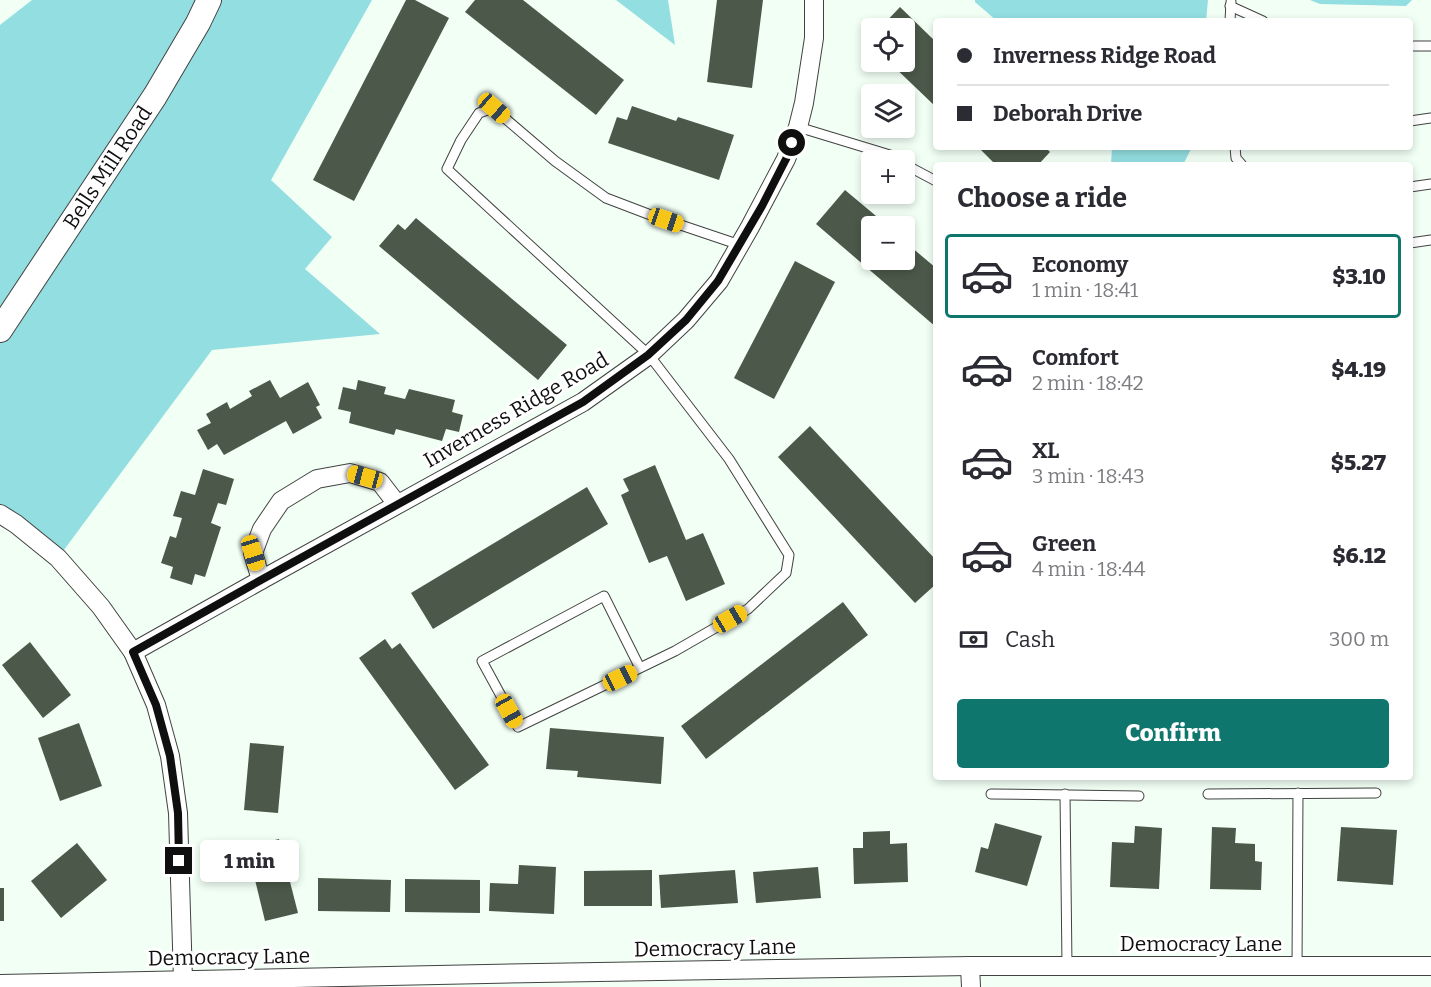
<!DOCTYPE html>
<meta charset="utf-8">
<style>
:root{--surface:#fff;--page:#f7f7f7;--text:#2b2b33;--muted:#7c7c81;--line:#e1e1e2;--accent:#0f766e}
body{margin:0;font-family:Bitter,serif;background:var(--page);color:var(--text);height:100vh;display:flex;flex-direction:column;font-size:22px;white-space:nowrap}
*{box-sizing:border-box;margin:0}
p{font-size:20px;color:var(--muted)}
.icon{flex:none;width:33px;height:33px;fill:none;stroke:currentColor;stroke-width:2;stroke-linecap:round;stroke-linejoin:round}
.map{position:relative;flex:1;overflow:hidden}
.panel{position:absolute;left:933px;top:162px;width:480px;height:618px;display:flex;flex-direction:column;background:var(--surface);border-radius:6px;box-shadow:0 3px 9px #0003}
.panel>*{flex:none}
.hud{position:absolute;left:933px;top:18px;width:480px;height:132px;border-radius:6px;box-shadow:0 3px 9px #0003;display:grid;align-content:center;height:132px;padding:0 24px;background:var(--surface)}
.tools{position:absolute;left:861px;top:18px;display:grid;gap:12px}
.tools a{display:grid;place-items:center;width:54px;height:54px;border-radius:6px;background:var(--surface);box-shadow:0 3px 9px #0003;font-size:30px}
.end{position:absolute;width:27px;height:27px;margin:-14px;border:8px solid #0f0f0f;background:#fff;box-shadow:0 0 0 3px #fff}
.from{border-radius:50%}
.bubble{position:absolute;height:42px;border-radius:6px;background:var(--surface);box-shadow:0 3px 9px #0003;font-size:20px;font-weight:800;line-height:42px;text-align:center}
.car{position:absolute;width:18px;height:36px;margin:-18px -9px;border-radius:8px;box-shadow:0 0 4px 2px #0007;background:linear-gradient(#f5c518 24%,#345 0 40%,#f5c518 0 76%,#345 0 86%,#f5c518 0)}
.hud b{display:flex;align-items:center;gap:21px;height:57px;font-size:22px}
.hud b+b{border-top:2px solid var(--line)}
.hud i{width:15px;height:15px;background:var(--text)}
ul{padding:0;list-style:none}
li{display:flex;align-items:center;gap:18px;height:84px;margin:0 12px 9px;padding:0 12px;border:3px solid transparent;border-radius:6px}
li div{flex:1}
li b{display:block;font-size:22px}
li em{font-style:normal;font-weight:800}
li.active{border-color:var(--accent)}
li>.icon{width:54px;height:54px;stroke-width:1.5}
h2{padding:0 24px;font-size:27px;line-height:72px}
.pay{display:flex;align-items:center;gap:15px;height:66px;padding:0 24px;font-size:22px}
.pay p{margin-inline-start:auto}
.cta{display:flex;gap:12px;margin-top:auto;padding:12px 24px}
.cta a{flex:1;height:69px;border-radius:6px;background:var(--accent);color:#fff;font-size:24px;font-weight:800;line-height:69px;text-align:center}
.map>svg:first-child{display:block}
.forest{fill:#93dee1}
.building{fill:#4c594a}
.lines{fill:none;stroke-linecap:round;stroke-linejoin:round}
.service-casing{stroke:#424242;stroke-width:11}
.minor-casing{stroke:#424242;stroke-width:20}
.tertiary-casing{stroke:#424242;stroke-width:26}
.service{stroke:#fff;stroke-width:9}
.minor{stroke:#fff;stroke-width:18}
.tertiary{stroke:#fff;stroke-width:24}
.route{stroke:#0f0f0f;stroke-width:8}
.labels{text-anchor:middle;dominant-baseline:central;stroke-width:6;stroke-linejoin:round;paint-order:stroke}
.street-label{font-size:21px;fill:#0f0f0f;stroke:#fff}
</style>
<div class="map">
<svg width="1431" height="987" viewBox="0 0 1431 987">
<rect width="100%" height="100%" fill="#f1fff5"/>
<g class="forest">
<polygon points="32,0 372,0 271,180 332,237 305,269 380,334 212,350 58,558 0,514 0,25"/>
<polygon points="616,0 668,0 675,45"/>
<polygon points="975,0 1208,0 1206,21 997,21 975,2"/>
<polygon points="1310,0 1412,0 1406,6 1320,4"/>
<polygon points="1112,147 1192,147 1183,165 1111,165"/>
</g>
<g class="building">
<polygon points="406,0 415,0 449,18 354,201 313,180"/>
<polygon points="475,0 523,0 624,80 596,115 465,12"/>
<polygon points="717,0 763,0 752,88 707,82"/>
<polygon points="900,7 936,42 936,107 889,62 904,62 904,28 880,28"/>
<polygon points="632,106 676,121 678,117 734,135 719,180 608,143 617,117 627,120"/>
<polygon points="978,147 1045,147 1050,152 1038,165 996,165"/>
<polygon points="845,190 888,226 872,226 872,260 904,260 904,241 936,268 936,327 816,224"/>
<polygon points="416,218 567,345 538,380 379,246 398,224 405,230"/>
<polygon points="795,261 835,282 774,399 734,378"/>
<polygon points="270,380 280,398 308,382 320,405 316,407 322,418 293,434 286,421 224,455 217,444 208,450 197,430 211,423 206,414 227,402 230,409 252,396 249,391"/>
<polygon points="358,380 386,387 384,394 405,399 409,389 455,400 452,412 463,415 459,432 446,429 442,441 396,429 394,435 349,423 351,412 338,409 343,387 356,390"/>
<polygon points="810,426 936,560 936,584 915,603 778,457"/>
<polygon points="655,465 686,540 703,533 725,584 686,601 667,556 649,563 621,495 629,491 623,479"/>
<polygon points="203,469 234,479 226,505 218,503 211,523 221,527 205,577 195,574 192,585 170,578 173,567 161,563 170,536 176,538 182,518 173,516 181,491 195,495"/>
<polygon points="587,487 608,524 433,629 411,593"/>
<polygon points="843,602 868,635 706,759 681,726"/>
<polygon points="385,639 392,649 400,643 489,765 455,790 359,658"/>
<polygon points="30,642 71,695 43,718 2,665"/>
<polygon points="79,723 102,786 60,801 38,738"/>
<polygon points="550,728 664,737 661,784 577,777 578,771 546,769"/>
<polygon points="250,743 284,746 278,813 244,810"/>
<polygon points="995,823 1042,836 1027,886 975,872 981,847 988,849"/>
<polygon points="1135,826 1162,828 1159,889 1110,887 1112,842 1134,843"/>
<polygon points="1212,827 1236,828 1235,843 1255,844 1255,861 1262,862 1261,890 1210,889"/>
<polygon points="1341,827 1397,830 1393,885 1337,881"/>
<polygon points="890,831 890,844 907,843 908,882 854,884 853,848 863,848 863,832"/>
<polygon points="279,839 298,913 265,921 247,847"/>
<polygon points="77,843 107,880 61,918 31,881"/>
<polygon points="519,865 556,867 554,914 489,911 490,883 518,884"/>
<polygon points="818,867 821,898 756,903 753,872"/>
<polygon points="652,870 652,906 584,906 584,871"/>
<polygon points="735,870 738,903 661,908 659,875"/>
<polygon points="318,878 391,880 390,912 318,911"/>
<polygon points="405,879 480,880 480,913 405,912"/>
<rect x="0" y="888" width="4" height="33"/>
</g>
<g class="lines">
<defs>
<g id="service">
<polyline points="1230,6 1263,21"/>
<polyline points="1230,21 1231,2"/>
<polyline points="1410,46 1431,46"/>
<polyline points="1410,121 1431,118"/>
<polyline points="798,127 890,155 899,160"/>
<polyline points="1235,147 1236,158 1242,165"/>
<polyline points="904,164 936,181"/>
<polyline points="1410,187 1431,184"/>
<polyline points="1410,243 1431,240"/>
<polyline points="640,668 604,596 482,661 518,727 675,651 748,609 786,573 789,555 729,459 649,355 447,169 461,140 479,113 493,108 555,161 606,198 648,214 740,245"/>
<polyline points="991,794 1139,796"/>
<polyline points="1065,794 1067,966"/>
<polyline points="1208,794 1376,793"/>
<polyline points="1297,966 1298,793"/>
</g>
<g id="minor">
<polyline points="0,514 16,524 58,558 101,607 133,652 156,705 170,756 178,813 183,980"/>
<polyline points="261,580 253,553 262,529 281,501 317,479 350,473 380,482 397,504"/>
<polyline points="133,652 261,580 583,402 649,355 686,320 719,281 750,227 786,159 798,127 804,103 814,38 814,0"/>
<polyline points="970,966 971,987"/>
<polyline points="0,984 538,973 970,966 1431,966"/>
</g>
<g id="tertiary">
<path id="s1" d="M0 330 155 96 198 23 209 0"/>
</g>
</defs>
<use href="#service" class="service-casing"/>
<use href="#minor" class="minor-casing"/>
<use href="#tertiary" class="tertiary-casing"/>
<use href="#service" class="service"/>
<use href="#minor" class="minor"/>
<use href="#tertiary" class="tertiary"/>
</g>
<g class="lines">
<polyline class="route" points="179,861 178,813 170,756 156,705 133,652 261,580 583,402 648,355 686,320 718,281 762,206 786,159 792,143"/>
</g>
<g class="labels">
<g class="street-label">
<text stroke="none"><textPath href="#s1" startOffset="195">Bells Mill Road</textPath></text>
<text transform="translate(516 410) rotate(-30)">Inverness Ridge Road</text>
<text x="1201" y="944">Democracy Lane</text>
<text transform="translate(715 948) rotate(-1)">Democracy Lane</text>
<text transform="translate(229 957) rotate(-1)">Democracy Lane</text>
</g>
</g>
</svg>
<div class="tools">
<a><svg class="icon" aria-label="locate" viewBox="0 0 24 24"><circle cx="12" cy="12" r="6"/><path d="M12 2v4M12 18v4M2 12h4M18 12h4"/></svg></a>
<a><svg class="icon" aria-label="layers" viewBox="0 0 24 24"><path d="M12 4l9 5-9 5-9-5zM3 14l9 5 9-5"/></svg></a>
<a>+</a>
<a>−</a>
</div>
<i class="end from" style="left:792px;top:143px"></i>
<i class="end" style="left:179px;top:861px"></i>
<div class="bubble" style="left:200px;top:840px;width:99px">1 min</div>
<i class="car" style="left:494px;top:108px;rotate:131deg"></i>
<i class="car" style="left:666px;top:220px;rotate:109deg"></i>
<i class="car" style="left:365px;top:477px;rotate:285deg"></i>
<i class="car" style="left:253px;top:553px;rotate:163deg"></i>
<i class="car" style="left:730px;top:619px;rotate:60deg"></i>
<i class="car" style="left:620px;top:678px;rotate:64deg"></i>
<i class="car" style="left:509px;top:711px;rotate:151deg"></i>
<div class="hud">
<b><i class="from"></i>Inverness Ridge Road</b>
<b><i></i>Deborah Drive</b>
</div>
<section class="panel">
<h2>Choose a ride</h2>
<ul>
<li class="active"><svg class="icon" aria-label="car" viewBox="0 0 24 24"><path d="M5 17H2v-5l4-1 3-4h7l3 4 3 1v5h-3M9 17h6M6 11h13"/><circle cx="7" cy="17" r="2"/><circle cx="17" cy="17" r="2"/></svg><div><b>Economy</b><p>1 min · 18:41</p></div><em>$3.10</em></li>
<li><svg class="icon" aria-label="car" viewBox="0 0 24 24"><path d="M5 17H2v-5l4-1 3-4h7l3 4 3 1v5h-3M9 17h6M6 11h13"/><circle cx="7" cy="17" r="2"/><circle cx="17" cy="17" r="2"/></svg><div><b>Comfort</b><p>2 min · 18:42</p></div><em>$4.19</em></li>
<li><svg class="icon" aria-label="car" viewBox="0 0 24 24"><path d="M5 17H2v-5l4-1 3-4h7l3 4 3 1v5h-3M9 17h6M6 11h13"/><circle cx="7" cy="17" r="2"/><circle cx="17" cy="17" r="2"/></svg><div><b>XL</b><p>3 min · 18:43</p></div><em>$5.27</em></li>
<li><svg class="icon" aria-label="car" viewBox="0 0 24 24"><path d="M5 17H2v-5l4-1 3-4h7l3 4 3 1v5h-3M9 17h6M6 11h13"/><circle cx="7" cy="17" r="2"/><circle cx="17" cy="17" r="2"/></svg><div><b>Green</b><p>4 min · 18:44</p></div><em>$6.12</em></li>
</ul>
<div class="pay"><svg class="icon" aria-label="cash" viewBox="0 0 24 24"><path d="M3 7h18v10H3z"/><circle cx="12" cy="12" r="2"/></svg>Cash<p>300 m</p></div>
<div class="cta"><a>Confirm</a></div>
</section>
</div>
